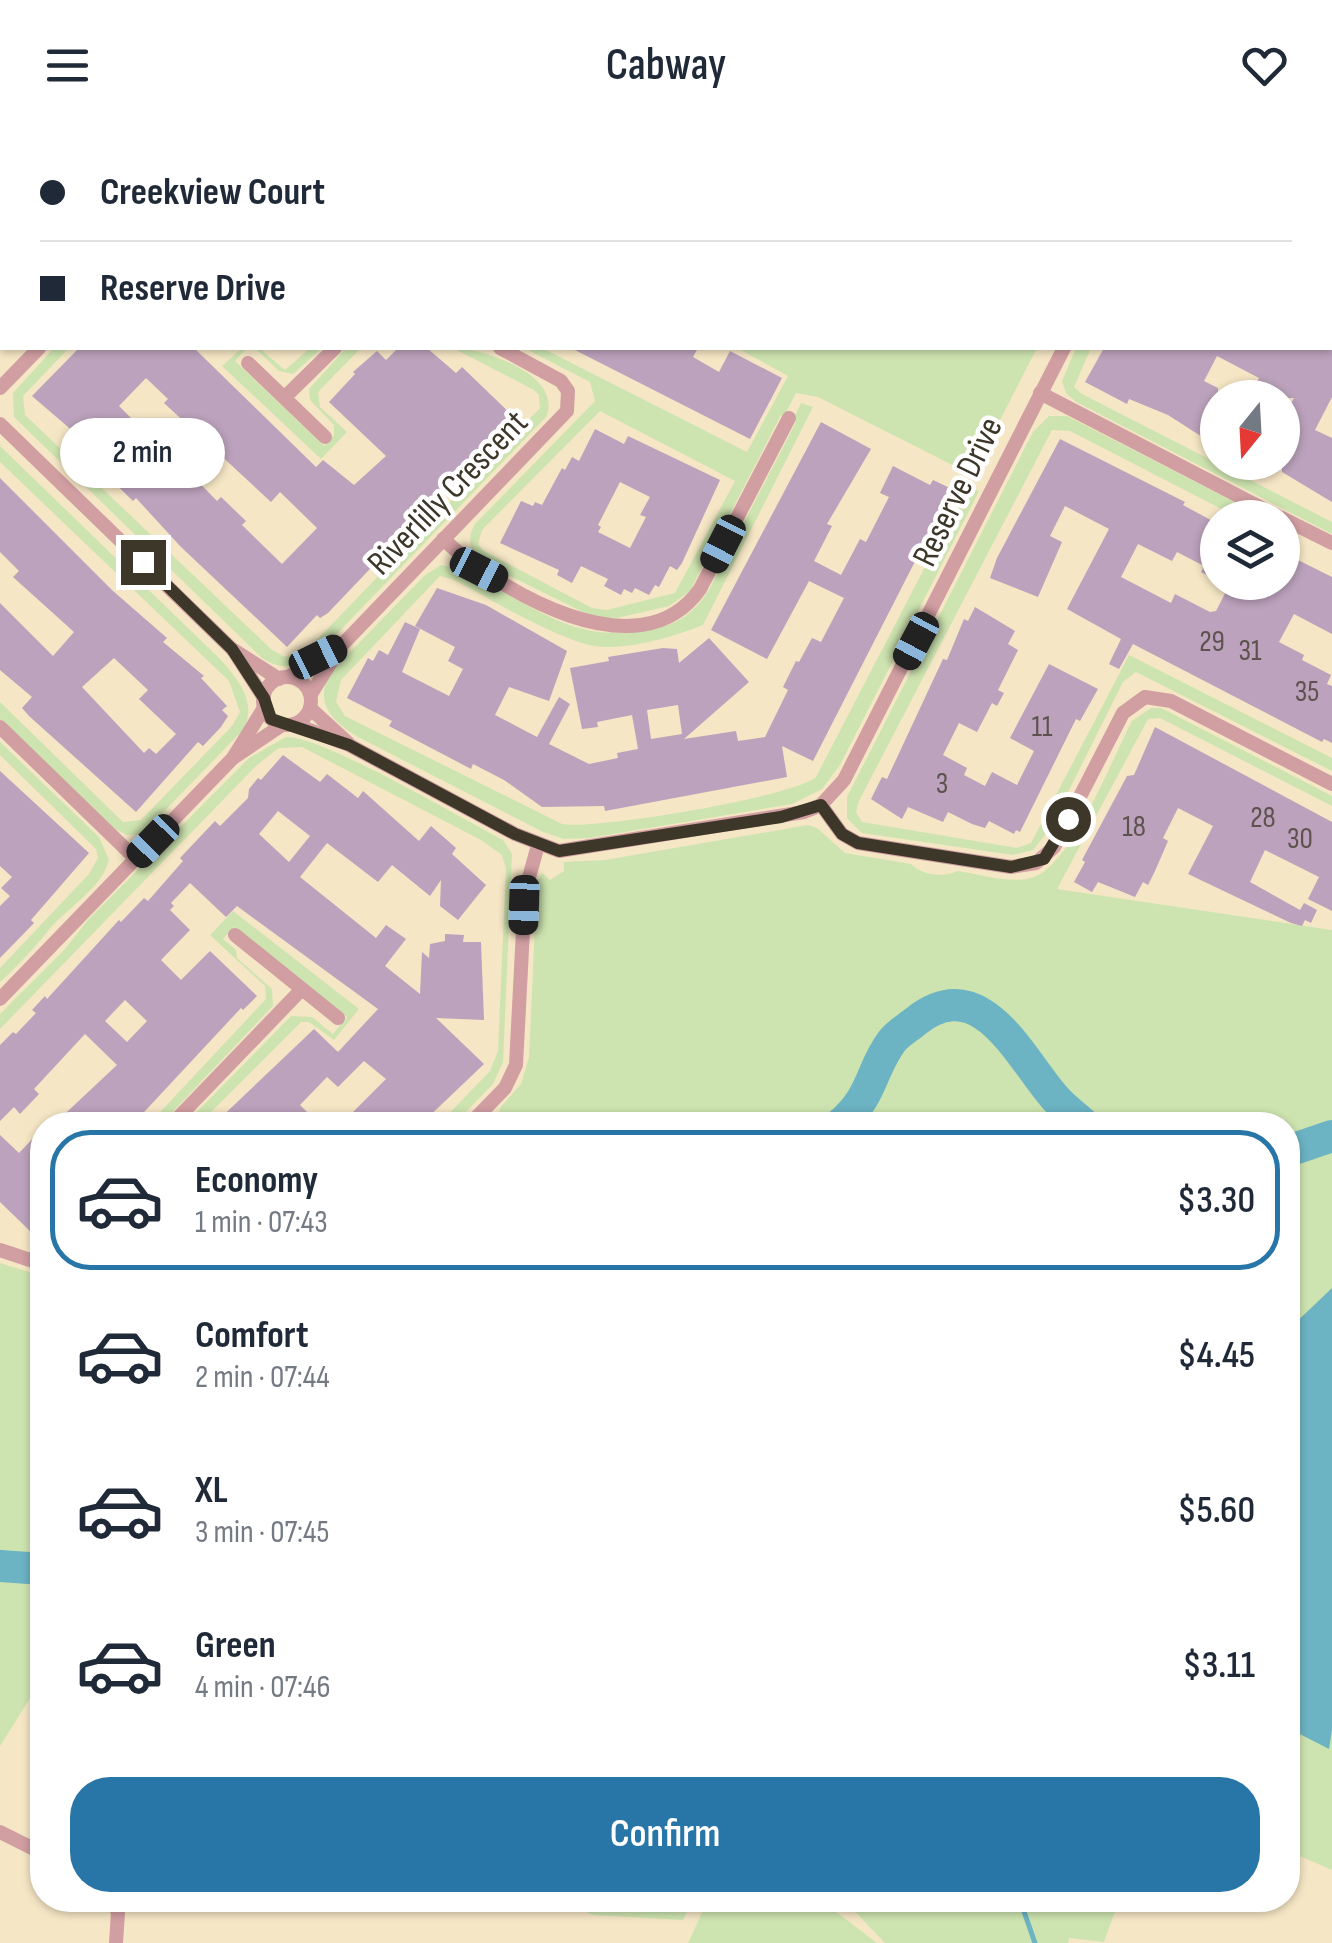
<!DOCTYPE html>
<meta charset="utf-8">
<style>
:root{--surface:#fff;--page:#f2f2f3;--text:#1f2937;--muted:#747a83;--line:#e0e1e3;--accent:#2876a8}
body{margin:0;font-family:"Sofia Sans Condensed",sans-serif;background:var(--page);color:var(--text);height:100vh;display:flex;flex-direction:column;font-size:38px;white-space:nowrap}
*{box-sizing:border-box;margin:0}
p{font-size:32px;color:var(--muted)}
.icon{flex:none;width:55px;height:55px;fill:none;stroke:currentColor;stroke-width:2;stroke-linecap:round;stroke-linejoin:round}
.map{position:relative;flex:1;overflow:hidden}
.sheet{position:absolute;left:30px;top:982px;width:1270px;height:800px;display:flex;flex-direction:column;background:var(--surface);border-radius:40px;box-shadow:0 2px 8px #0004}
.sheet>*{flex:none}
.banner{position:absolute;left:0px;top:0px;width:1332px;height:220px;box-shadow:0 2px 8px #0004;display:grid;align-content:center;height:220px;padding:0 40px;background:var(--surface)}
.needle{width:65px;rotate:198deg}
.fabs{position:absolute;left:1200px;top:250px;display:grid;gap:20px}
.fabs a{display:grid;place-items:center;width:100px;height:100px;border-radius:50%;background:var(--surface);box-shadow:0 2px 8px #0004;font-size:50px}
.end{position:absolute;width:45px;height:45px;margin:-22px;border:12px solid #3d372a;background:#fff;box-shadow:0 0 0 5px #fff}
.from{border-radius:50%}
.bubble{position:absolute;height:70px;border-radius:35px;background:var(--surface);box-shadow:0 2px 8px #0004;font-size:32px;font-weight:600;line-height:70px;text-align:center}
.car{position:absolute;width:30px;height:60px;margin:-30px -15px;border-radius:12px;box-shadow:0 0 8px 2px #0007;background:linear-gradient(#222 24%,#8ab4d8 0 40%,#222 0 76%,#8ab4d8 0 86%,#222 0)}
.banner b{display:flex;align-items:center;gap:35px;height:95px;font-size:38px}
.banner b+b{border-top:2px solid var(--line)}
.banner i{width:25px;height:25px;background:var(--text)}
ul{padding:18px 0 0;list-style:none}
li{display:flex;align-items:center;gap:30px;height:140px;margin:0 20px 15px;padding:0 20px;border:5px solid transparent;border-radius:40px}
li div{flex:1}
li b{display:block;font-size:38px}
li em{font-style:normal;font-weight:600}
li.active{border-color:var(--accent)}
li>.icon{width:90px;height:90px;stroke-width:1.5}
.button{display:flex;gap:20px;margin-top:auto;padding:20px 40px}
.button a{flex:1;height:115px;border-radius:40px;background:var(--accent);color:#fff;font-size:40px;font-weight:600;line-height:115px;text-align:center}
header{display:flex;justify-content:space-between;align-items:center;height:130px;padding:0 40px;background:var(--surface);font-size:45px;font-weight:600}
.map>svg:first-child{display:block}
.green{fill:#cee4b0;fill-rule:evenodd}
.water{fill:#6cb3c3}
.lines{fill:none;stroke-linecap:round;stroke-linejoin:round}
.stream{stroke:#6cb3c3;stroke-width:5}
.river{stroke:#6cb3c3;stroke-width:32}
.building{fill:#bca2bc;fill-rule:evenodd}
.street{stroke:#d19ea2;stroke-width:14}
.route{stroke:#3d372a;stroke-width:12}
.labels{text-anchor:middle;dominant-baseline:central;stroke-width:9;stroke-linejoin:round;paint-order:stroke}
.number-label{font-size:30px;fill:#5d524e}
.street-label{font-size:35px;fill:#3d372a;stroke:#fff}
</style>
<header><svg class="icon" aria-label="menu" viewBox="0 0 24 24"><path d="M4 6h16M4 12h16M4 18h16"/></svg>Cabway<svg class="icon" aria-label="heart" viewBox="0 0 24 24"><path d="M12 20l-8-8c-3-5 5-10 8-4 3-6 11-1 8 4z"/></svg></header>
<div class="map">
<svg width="1332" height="1813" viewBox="0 0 1332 1813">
<rect width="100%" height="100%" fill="#f5e6c5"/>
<g class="green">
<path d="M54 218H69L23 266 25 285 272 520 285 527 311 516 540 278 539 265 534 260 453 218C484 218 564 246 546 287L328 513C307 531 289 546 262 528L14 287 13 263Z"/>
<polygon points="242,218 259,218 285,240 310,218 322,218 293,244 279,241 256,219 246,219 235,231 324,316 334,305 334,295 310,270 309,259 346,218 361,218 318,262 320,277 347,302 321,329 222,236"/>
<path d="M524 218H542L747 322 788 246 737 218H1037L972 345 818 267 796 263 784 286 781 285 690 461 669 476 617 488 593 487 480 431C469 419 467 408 475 394L595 271 590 252ZM600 281 735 351 675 463 607 480 592 478 484 421 478 414 482 400Z"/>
<polygon points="1076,218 1091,218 1074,257 1082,264 1332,392 1332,404 1076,272 1066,263 1062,251"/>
<path d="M801 273 813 277 703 495C673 507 635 518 603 517 566 516 488 467 452 449L440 446 341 550 336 572 345 586 562 694C595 700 793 667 816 647L967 356 979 361 840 635 822 659 792 674 589 708 564 709 543 702 360 608C334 593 313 574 330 543L424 446 441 435C459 438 474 447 490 455 546 484 576 510 642 501 675 496 692 487 710 458L796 292 793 290Z"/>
<polygon points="1049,286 1067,286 1264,387 1237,387 1070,301 1052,300 859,671 856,682 862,692 1017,718 1031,713 1129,525 1332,628 1332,641 1136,542 1123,552 1049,700 1033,720 1013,725 862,703 847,688 847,667 1033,302"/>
<path d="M0 316 220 529C238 549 259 574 242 601L142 704 127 705 113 698 0 589V572L123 692 141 690 232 596 240 582 229 551 0 332Z"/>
<path d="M1151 578H1161L1332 666V676L1160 588 1148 589 1057 759 1332 800V1740L1288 1721V995H492L499 988 500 978 521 954 529 927 537 752 542 743 550 750 564 741V732L605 730 808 695 817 698 845 723 911 734C922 745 943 748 957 741 980 744 1012 755 1034 747 1071 735 1113 627 1132 591Z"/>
<path d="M286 607C321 605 464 690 503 710L512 724 503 932 493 954 453 995H438L490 941 498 921 506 738 502 725 481 710 302 617 279 618 257 635 0 899V884L65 819 88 790 249 628Z"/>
<path d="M0 612 99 707 109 730C101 760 67 777 48 801 33 819 18 836 0 852V838L89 744 98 728 96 719 0 625Z"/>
<polygon points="233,781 359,879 334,910 309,892 301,892 198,995 184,995 291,886 312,887 333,904 347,887 234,797 223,809 236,820 237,828 272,859 273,876 160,995 148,995 266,869 265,856 210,805"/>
<polygon points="0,1133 42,1146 42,1549 0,1616"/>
<polygon points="561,1770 692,1770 683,1790 593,1785"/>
<polygon points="708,1770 784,1770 835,1781 877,1813 688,1813"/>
<polygon points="844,1770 1119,1770 1104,1812 1069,1808 1068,1813 885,1813"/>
</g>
<polygon class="water" points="1332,1158 1332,1600 1329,1619 1288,1598 1288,1200"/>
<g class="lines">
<g class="stream">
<polyline points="261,0 266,2"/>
<polyline points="27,2 30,0"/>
<polyline points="350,2 362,0"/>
<polyline points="0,24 2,22"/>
<polyline points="1020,1770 1035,1813"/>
</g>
<g class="river">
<path d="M839 995C874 966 870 940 892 911 898 903 909 897 916 891 982 839 1020 929 1056 969 1064 978 1075 986 1085 995"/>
<polyline points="1288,1021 1332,1006"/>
<polyline points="0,1436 42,1439"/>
</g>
</g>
<g class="building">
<path d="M79 218H194L316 337 323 330 354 355 386 326 329 272 355 244 353 242 377 221 386 230 398 218H427L456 243 462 237 514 287 444 363 441 359 412 389 405 402 328 483 320 488 317 485 287 517 181 417 136 368 133 371 73 313 70 308 75 303 32 266ZM146 248 168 269 164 273 271 372 280 362 317 398 282 434 242 395 246 391 221 367 217 371 143 295 140 297 119 276Z"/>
<polygon points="571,218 698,218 693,227 719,242 730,221 782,248 750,309"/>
<polygon points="1104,218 1332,218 1332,267 1315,300 1332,308 1332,372 1282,342 1282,291 1294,268 1249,268 1259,248 1217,226 1204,251 1218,258 1218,312 1207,310 1168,285 1129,269 1127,274 1085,252"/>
<path d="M821 292 871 319 827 394 832 396 814 431 841 445 860 409 866 412 889 367 880 363 893 336 930 355 933 350 952 359 813 631 782 616 787 647 605 681 604 676 542 677 504 650 473 634 471 639 454 630 389 596 392 591 347 568 368 528 373 531 379 520 388 525 405 492 420 499 402 542 449 566 463 539 448 531 455 517 415 496 437 458 486 475 567 521 549 571 509 557 495 585 537 607 559 567 570 574 549 614 589 634 618 628 617 623 638 619 632 585 597 592 598 597 582 599 570 538 609 531 608 527 663 518 677 519 679 533 709 508 749 552 684 609 736 601 738 611 765 607 788 560 783 557 796 531 799 532 812 508 821 512 844 468 809 451 767 529 711 500ZM678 575 682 604 651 609 647 580Z"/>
<path d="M595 299 624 314 628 306 720 350 682 433 677 440 670 436 659 457 655 455 649 465 635 458 632 463 624 459 621 465 604 456 608 449 581 436 572 453 557 445 559 440 500 413 521 371 533 376 535 372 542 375 562 338 565 340 572 327 579 331ZM620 352 650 367 640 385 646 387 630 418 598 402 601 397 598 395Z"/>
<polygon points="1060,309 1185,372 1183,375 1218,394 1218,451 1201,442 1204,436 1177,422 1172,431 1138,414 1121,447 1171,473 1175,464 1210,482 1216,481 1231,452 1282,452 1282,422 1332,447 1332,504 1294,484 1279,512 1304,525 1302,530 1331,545 1327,554 1332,556 1332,613 1324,609 1322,612 1133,514 1119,539 1109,534 1121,509 1067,479 1109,399 1065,376 1050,406 1062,412 1038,467 990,448 997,428"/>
<path d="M0 348 113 461 167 508 163 512 204 546 201 548 227 576 222 580 228 586 221 597 203 616 198 612 136 682 29 586 22 578 32 567 0 540V473L53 526 74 502 13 447 19 441 0 422ZM114 528 148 560 139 569 176 604 156 624 149 618 144 623 82 557Z"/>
<polygon points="975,477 1015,501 1008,514 1018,520 998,560 1004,563 997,576 992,573 977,602 959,593 943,625 967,638 964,645 985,656 992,642 1017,655 1034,621 1010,608 1049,534 1098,559 1080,591 1076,589 1020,702 1016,700 1014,704 989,691 985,698 972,694 948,682 943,692 908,677 902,689 871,669 882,647 887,649 943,529 947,530 964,489 968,491"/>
<polygon points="1155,597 1332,692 1332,781 1308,769 1319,747 1265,720 1250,752 1300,780 1304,773 1317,780 1311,793 1305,790 1302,796 1291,793 1188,744 1213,696 1178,678 1163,708 1168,711 1155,741 1148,755 1143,752 1135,767 1098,752 1092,762 1074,752 1085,732 1082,730 1127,646 1134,645"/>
<path d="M283 625 320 652 327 644 358 668 363 661 419 711 431 696 456 718 452 724 486 755 458 790 440 776 441 750 430 766 392 735 378 752 327 713 300 747 376 808 386 795 406 809 385 836 420 864 422 822 429 828 430 814 445 811V804L464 805 463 812H481L484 890 436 888 484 934 420 995H349L358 986 353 982 386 949 364 931 338 957 327 947 300 975 320 995H213L314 899 338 922 378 879 237 776 226 787 190 753 171 773 174 776 170 780 190 800 161 830 181 850 210 821 257 866 243 880 241 878 132 995H53L117 935 85 904 34 959 39 964 20 984 14 977 0 991V915L13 902 16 904 36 883 32 880 45 866 47 869 119 790 121 792 144 768 148 771 183 731 180 728 215 691 220 696 248 668 249 659 258 648 261 650ZM278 681 310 706 289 732 259 704ZM125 870 147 891 127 912 105 891Z"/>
<polygon points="0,641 89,723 31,790 34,793 0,828 0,776 10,766 1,758 12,747 0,736"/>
<polygon points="42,999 42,1100 36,1094 30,1101 0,1072 0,1005 19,1023"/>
</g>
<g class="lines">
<g class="street">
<polyline points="984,0 987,2"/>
<polyline points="1330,179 1332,180"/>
<polyline points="248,233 325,307"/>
<polyline points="0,258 39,218"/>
<polyline points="1040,263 1281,388"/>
<polyline points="285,267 335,218"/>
<polyline points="0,294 232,519 279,549"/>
<polyline points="1282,388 1332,413"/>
<path d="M443 409C499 461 640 545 700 459L789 288"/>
<polyline points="233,520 264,568"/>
<polyline points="288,547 340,516"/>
<circle cx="287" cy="571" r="24"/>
<polyline points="311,564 341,516 567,281 568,261 561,251 500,218"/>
<polyline points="311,579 349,614"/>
<polyline points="294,594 349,615 515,704 559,721 804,682 821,675 844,650 1064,218"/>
<polyline points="0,597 136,729"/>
<polyline points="233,628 282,595"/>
<polyline points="821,675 842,704 858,713 1011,737 1036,733 1054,717 1123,583 1145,567 1171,571 1332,654"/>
<polyline points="235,805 338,888"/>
<polyline points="0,869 233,628 264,578"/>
<polyline points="171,995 302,859"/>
<polyline points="469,995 505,958 516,935 525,762 538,715"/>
<polyline points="0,1120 42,1134"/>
<polyline points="0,1702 42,1723"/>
<polyline points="113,1770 118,1783 116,1813"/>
</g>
</g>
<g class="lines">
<polyline class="route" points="143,432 232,519 264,568 271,589 349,615 515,704 559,721 781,687 821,675 842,704 858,713 1011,737 1044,729 1068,689"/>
</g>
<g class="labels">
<g class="number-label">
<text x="1212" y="512">29</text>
<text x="1250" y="521">31</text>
<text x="1307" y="562">35</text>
<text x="1042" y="597">11</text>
<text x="942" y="654">3</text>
<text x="1263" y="688">28</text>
<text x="1134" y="697">18</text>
<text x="1300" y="709">30</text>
</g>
<g class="street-label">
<text transform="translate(958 362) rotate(-64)">Reserve Drive</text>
<text transform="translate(448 363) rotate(-46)">Riverlilly Crescent</text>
</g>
</g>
</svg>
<div class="fabs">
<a><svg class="needle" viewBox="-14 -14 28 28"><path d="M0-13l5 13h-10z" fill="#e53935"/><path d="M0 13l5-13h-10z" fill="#747a83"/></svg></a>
<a><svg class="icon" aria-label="layers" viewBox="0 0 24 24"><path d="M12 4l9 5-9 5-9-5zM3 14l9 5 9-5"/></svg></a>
</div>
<i class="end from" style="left:1068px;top:689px"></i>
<i class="end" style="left:143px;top:432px"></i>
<div class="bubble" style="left:60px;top:288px;width:165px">2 min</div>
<i class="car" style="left:723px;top:414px;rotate:207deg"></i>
<i class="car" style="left:479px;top:440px;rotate:117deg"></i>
<i class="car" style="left:916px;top:511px;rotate:208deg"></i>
<i class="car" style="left:318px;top:527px;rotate:64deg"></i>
<i class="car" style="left:153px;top:711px;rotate:224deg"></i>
<i class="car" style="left:524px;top:775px;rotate:182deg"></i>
<div class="banner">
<b><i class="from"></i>Creekview Court</b>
<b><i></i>Reserve Drive</b>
</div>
<section class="sheet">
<ul>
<li class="active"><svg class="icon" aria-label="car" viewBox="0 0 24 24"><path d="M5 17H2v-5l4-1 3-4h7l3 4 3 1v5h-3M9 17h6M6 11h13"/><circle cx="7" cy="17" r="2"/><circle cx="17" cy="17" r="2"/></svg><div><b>Economy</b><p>1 min · 07:43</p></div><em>$3.30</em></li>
<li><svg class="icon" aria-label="car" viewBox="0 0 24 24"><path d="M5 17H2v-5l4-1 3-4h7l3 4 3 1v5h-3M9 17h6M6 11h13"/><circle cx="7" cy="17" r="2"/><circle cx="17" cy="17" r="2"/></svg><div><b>Comfort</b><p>2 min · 07:44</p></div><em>$4.45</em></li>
<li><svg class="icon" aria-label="car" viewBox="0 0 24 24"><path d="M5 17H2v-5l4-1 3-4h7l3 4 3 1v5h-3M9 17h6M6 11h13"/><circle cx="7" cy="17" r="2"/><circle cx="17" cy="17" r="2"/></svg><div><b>XL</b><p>3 min · 07:45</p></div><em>$5.60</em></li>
<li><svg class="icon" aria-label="car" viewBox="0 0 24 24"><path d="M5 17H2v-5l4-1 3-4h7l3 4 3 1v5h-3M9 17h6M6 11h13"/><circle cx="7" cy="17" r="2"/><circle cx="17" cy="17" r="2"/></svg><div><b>Green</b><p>4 min · 07:46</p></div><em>$3.11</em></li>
</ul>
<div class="button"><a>Confirm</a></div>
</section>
</div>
